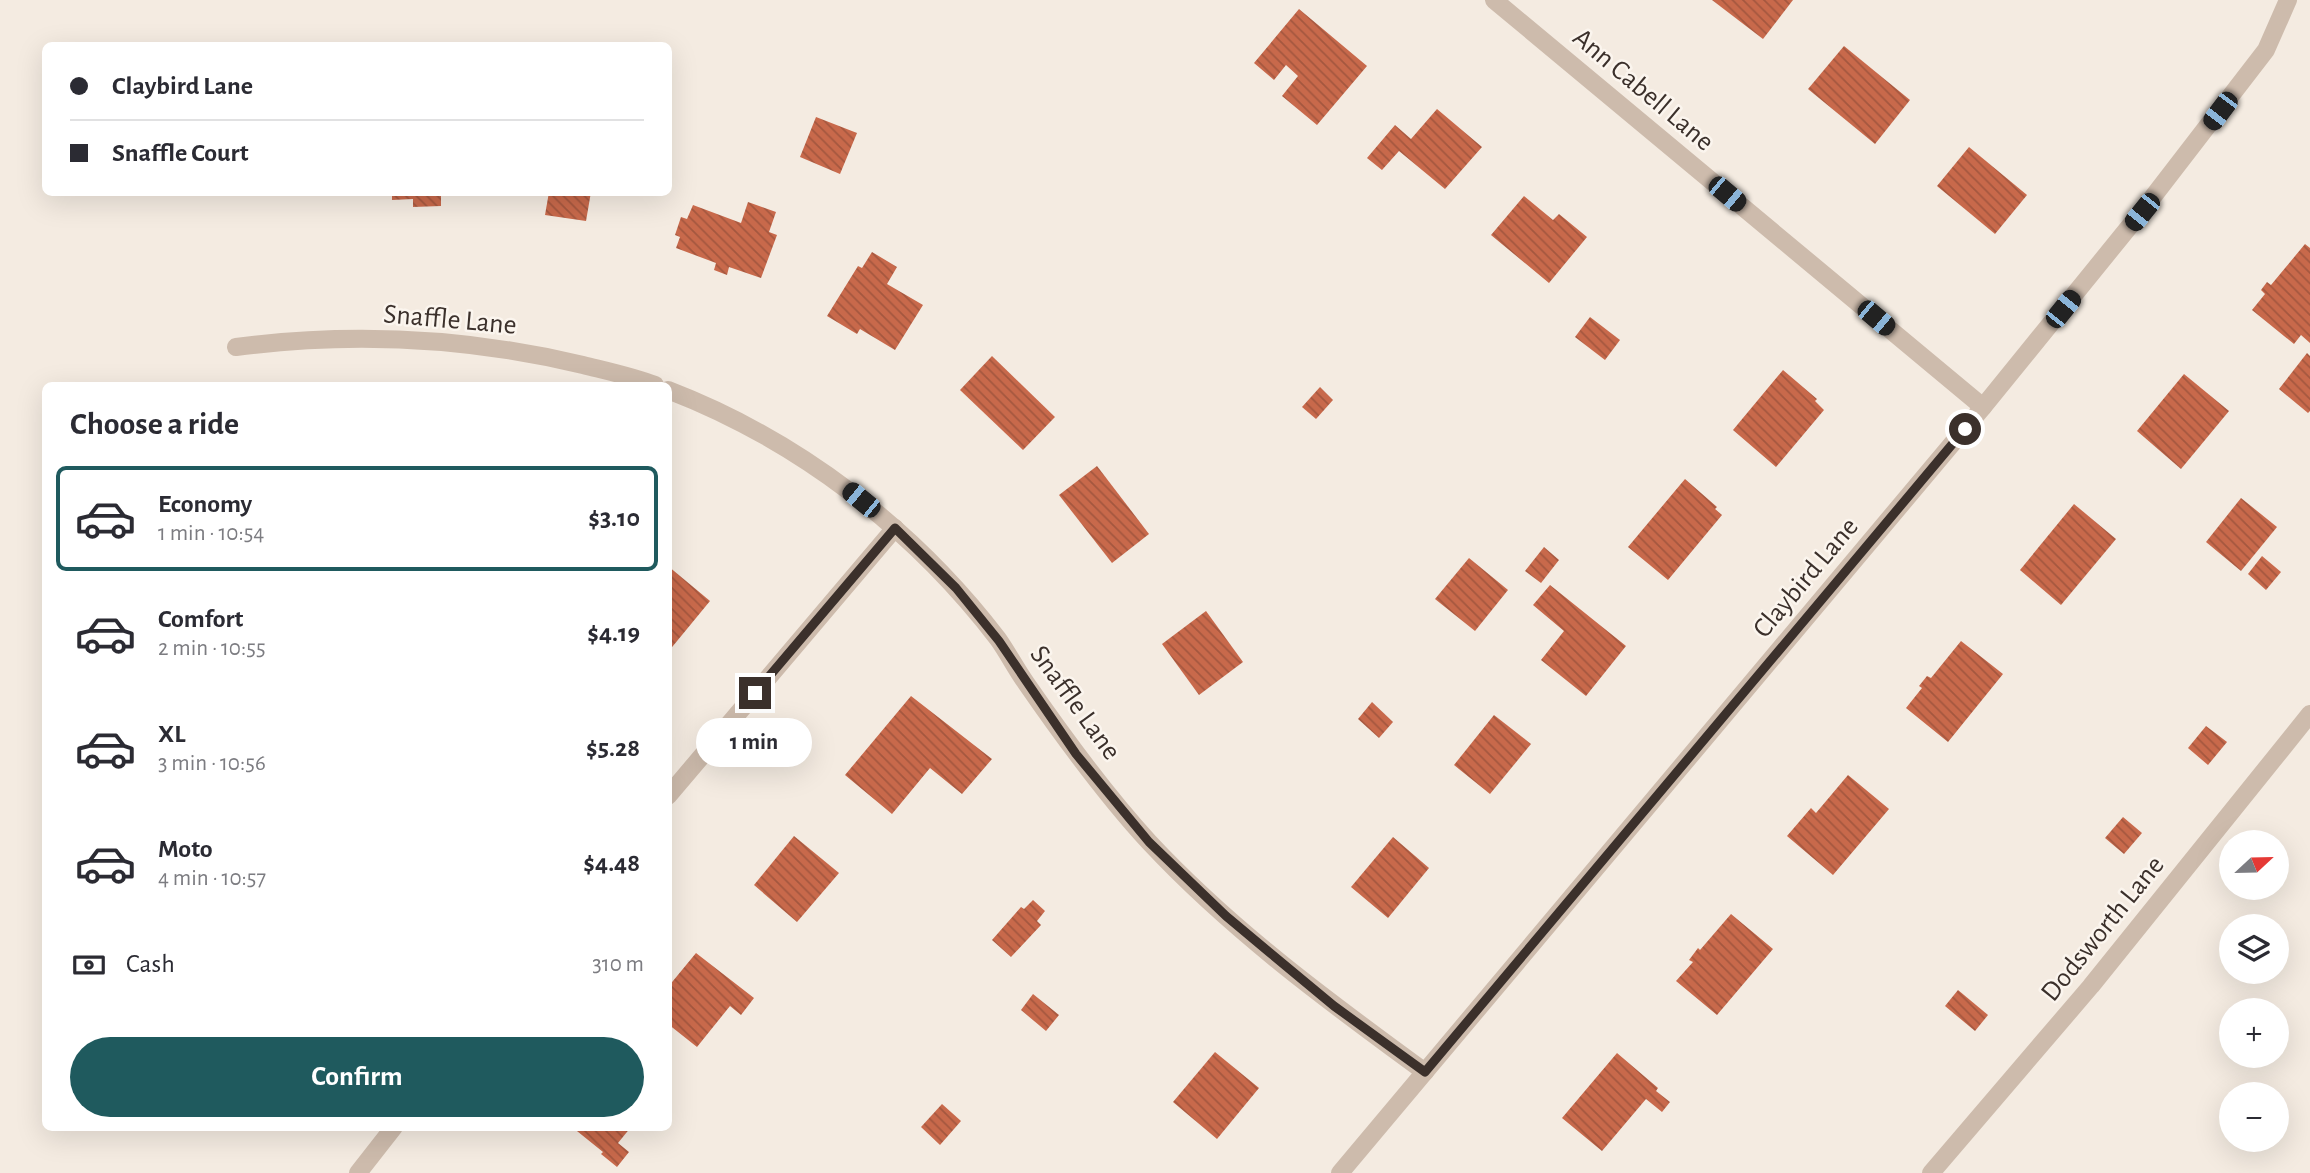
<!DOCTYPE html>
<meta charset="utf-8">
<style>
:root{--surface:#fff;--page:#f2f2f3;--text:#2b2b33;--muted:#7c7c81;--line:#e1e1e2;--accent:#1f5a5e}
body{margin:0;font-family:"Alegreya Sans",sans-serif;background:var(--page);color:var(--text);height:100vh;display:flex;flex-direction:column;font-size:26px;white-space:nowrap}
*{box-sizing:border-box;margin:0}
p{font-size:23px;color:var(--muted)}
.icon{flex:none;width:38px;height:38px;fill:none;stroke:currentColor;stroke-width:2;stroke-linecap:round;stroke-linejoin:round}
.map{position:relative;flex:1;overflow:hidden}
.details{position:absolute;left:42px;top:382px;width:630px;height:749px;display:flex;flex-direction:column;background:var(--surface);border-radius:10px;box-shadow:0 7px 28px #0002}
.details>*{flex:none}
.hud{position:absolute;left:42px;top:42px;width:630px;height:154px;border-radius:10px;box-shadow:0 7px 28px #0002;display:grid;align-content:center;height:154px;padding:0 28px;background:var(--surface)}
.needle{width:46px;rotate:68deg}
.buttons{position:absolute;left:2219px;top:830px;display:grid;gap:14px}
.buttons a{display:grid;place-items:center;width:70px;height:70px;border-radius:50%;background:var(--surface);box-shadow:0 7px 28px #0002;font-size:35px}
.end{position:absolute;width:32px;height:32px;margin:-16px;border:9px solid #3b302b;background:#fff;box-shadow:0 0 0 4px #fff}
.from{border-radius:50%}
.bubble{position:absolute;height:49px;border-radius:24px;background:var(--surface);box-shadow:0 7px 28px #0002;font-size:23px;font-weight:700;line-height:49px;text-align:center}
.car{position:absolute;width:21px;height:42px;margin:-21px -10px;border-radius:9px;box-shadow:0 0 5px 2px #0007;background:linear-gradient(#222 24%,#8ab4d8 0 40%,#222 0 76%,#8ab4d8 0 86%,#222 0)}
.hud b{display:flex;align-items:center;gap:24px;height:66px;font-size:26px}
.hud b+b{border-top:2px solid var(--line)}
.hud i{width:18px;height:18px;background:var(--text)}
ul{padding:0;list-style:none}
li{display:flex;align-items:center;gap:21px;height:105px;margin:0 14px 10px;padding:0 14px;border:4px solid transparent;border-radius:10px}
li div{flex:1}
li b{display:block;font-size:26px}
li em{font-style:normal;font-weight:700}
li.active{border-color:var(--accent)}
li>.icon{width:63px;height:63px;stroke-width:1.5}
h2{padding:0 28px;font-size:32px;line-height:84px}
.pay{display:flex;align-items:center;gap:18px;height:77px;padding:0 28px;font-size:26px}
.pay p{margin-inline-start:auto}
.primary-button{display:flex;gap:14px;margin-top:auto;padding:14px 28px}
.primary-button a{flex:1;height:80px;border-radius:42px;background:var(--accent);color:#fff;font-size:28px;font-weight:700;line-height:80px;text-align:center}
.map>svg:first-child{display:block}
.building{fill:url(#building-back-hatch)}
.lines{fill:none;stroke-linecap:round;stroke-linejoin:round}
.service{stroke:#cdbbac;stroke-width:18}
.minor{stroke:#cdbbac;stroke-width:18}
.route{stroke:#3b302b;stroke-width:9}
.labels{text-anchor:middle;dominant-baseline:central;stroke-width:5;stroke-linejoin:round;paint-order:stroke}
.street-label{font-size:28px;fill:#3b302b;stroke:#fbf5ee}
</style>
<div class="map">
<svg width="2310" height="1173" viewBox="0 0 2310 1173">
<defs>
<pattern id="building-back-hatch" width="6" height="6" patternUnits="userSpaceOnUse" patternTransform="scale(1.75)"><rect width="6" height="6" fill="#c8694b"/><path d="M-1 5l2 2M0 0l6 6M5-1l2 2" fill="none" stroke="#a4573f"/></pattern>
</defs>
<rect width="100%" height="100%" fill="#f4ebe1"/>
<g class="building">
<polygon points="1712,0 1793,0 1763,39"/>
<polygon points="1299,9 1367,66 1317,125 1282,96 1298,76 1286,65 1274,80 1254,63"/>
<polygon points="1844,46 1910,100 1875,144 1808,89"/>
<polygon points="1437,109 1482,147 1445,189 1399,151 1382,170 1367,158 1395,125 1411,139"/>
<polygon points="816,117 857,133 840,174 800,157"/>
<polygon points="1969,147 2027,195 1995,234 1937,186"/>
<polygon points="392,192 441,192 441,206 413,207 413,199 392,200"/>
<polygon points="549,192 591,192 586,221 545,215"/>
<polygon points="1524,196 1553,220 1559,214 1587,237 1549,283 1491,235"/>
<polygon points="748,202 776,212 769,232 777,235 761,278 729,267 727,275 714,270 716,263 676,248 680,237 675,235 681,217 687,219 693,205 741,223"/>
<polygon points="2305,244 2310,248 2310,343 2301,335 2294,344 2252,310 2265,294 2261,290 2267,282 2271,285"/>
<polygon points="872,252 897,267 887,284 923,305 895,350 860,329 857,334 827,316 858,266 862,268"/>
<polygon points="1590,317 1620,340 1605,360 1575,337"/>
<polygon points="2307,353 2310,356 2310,411 2308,413 2279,389"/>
<polygon points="992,356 1055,417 1023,450 960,390"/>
<polygon points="1783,370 1817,399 1815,401 1824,410 1776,467 1733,430"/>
<polygon points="2184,374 2229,411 2181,469 2137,431"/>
<polygon points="1320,387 1333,400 1316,419 1302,407"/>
<polygon points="1097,466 1149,534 1112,563 1059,495"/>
<polygon points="1685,479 1717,507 1715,509 1722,515 1668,580 1628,547"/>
<polygon points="2241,498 2277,527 2241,571 2206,542"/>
<polygon points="2074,504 2116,539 2061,605 2020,570"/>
<polygon points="1544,547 1559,560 1541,583 1525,571"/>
<polygon points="2262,556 2281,572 2266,590 2248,574"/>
<polygon points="1469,558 1508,590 1475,631 1435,599"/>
<polygon points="668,566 710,601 668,652"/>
<polygon points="1550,585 1626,646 1586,696 1541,660 1564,631 1533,605"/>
<polygon points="1206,611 1243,662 1199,695 1162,644"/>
<polygon points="1961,641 2003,674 1948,742 1906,708 1922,688 1919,686 1927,676 1931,678"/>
<polygon points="911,696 992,759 962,794 930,768 892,814 845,775"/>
<polygon points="1372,702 1393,722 1379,738 1358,719"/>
<polygon points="1494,715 1531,744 1490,794 1454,765"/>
<polygon points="2206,726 2227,742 2208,765 2188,748"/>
<polygon points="1848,775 1889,809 1833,875 1787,836 1811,808 1816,813"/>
<polygon points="2123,817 2142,833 2124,854 2105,838"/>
<polygon points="794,836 839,873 797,922 754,885"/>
<polygon points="1393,837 1429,868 1388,918 1351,887"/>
<polygon points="1033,900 1045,911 1037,921 1041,925 1011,957 992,940 1021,907 1024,909"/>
<polygon points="1731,914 1773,949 1717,1015 1676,981 1693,962 1689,960 1698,948 1700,950"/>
<polygon points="696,953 754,998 741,1015 730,1006 697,1047 668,1024 668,987"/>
<polygon points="1958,990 1988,1015 1975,1031 1945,1006"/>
<polygon points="1033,994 1059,1015 1046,1031 1021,1010"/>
<polygon points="1215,1052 1259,1088 1217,1139 1173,1102"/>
<polygon points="1617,1053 1658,1088 1656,1091 1670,1102 1662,1112 1646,1099 1602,1151 1562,1118"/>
<polygon points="942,1104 961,1121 940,1145 921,1127"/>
<polygon points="572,1127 631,1127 618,1143 629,1152 617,1167 601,1154 603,1152"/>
</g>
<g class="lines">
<polyline class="service" points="1931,1173 2091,986 2310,714"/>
<g class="minor">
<polyline points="1494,0 1983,407"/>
<path d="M236 347C351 332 470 338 583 365 607 371 631 376 655 385"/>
<path d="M668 390C798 440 914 529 998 639 1008 653 1016 669 1026 683 1064 738 1104 793 1149 842 1231 930 1329 1002 1425 1072"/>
<polyline points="668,796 895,528"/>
<polyline points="358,1173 394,1127"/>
<polyline points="1340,1173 1983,407 2142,211 2266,50 2288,0"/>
</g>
</g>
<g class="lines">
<polyline class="route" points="755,693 895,528 956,588 999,641 1076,754 1149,842 1226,916 1269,952 1334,1006 1425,1072 1965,429"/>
</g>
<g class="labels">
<g class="street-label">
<text transform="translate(1643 90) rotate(40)">Ann Cabell Lane</text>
<text transform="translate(450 320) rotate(5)">Snaffle Lane</text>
<text transform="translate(1806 578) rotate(-50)">Claybird Lane</text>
<text transform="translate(1075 703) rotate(54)">Snaffle Lane</text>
<text transform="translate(2103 929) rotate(-51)">Dodsworth Lane</text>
</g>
</g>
</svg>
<div class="buttons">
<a><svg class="needle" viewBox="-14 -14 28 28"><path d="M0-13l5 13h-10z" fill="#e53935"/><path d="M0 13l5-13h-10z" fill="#7c7c81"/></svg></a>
<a><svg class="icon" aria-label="layers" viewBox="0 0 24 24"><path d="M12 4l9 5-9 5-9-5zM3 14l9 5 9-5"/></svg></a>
<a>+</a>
<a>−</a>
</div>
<i class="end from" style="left:1965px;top:429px"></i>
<i class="end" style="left:755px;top:693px"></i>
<div class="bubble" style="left:696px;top:718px;width:116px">1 min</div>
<i class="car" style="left:2220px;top:111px;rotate:217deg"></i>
<i class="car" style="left:1727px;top:194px;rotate:130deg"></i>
<i class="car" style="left:2142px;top:212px;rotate:219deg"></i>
<i class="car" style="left:2063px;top:309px;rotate:39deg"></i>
<i class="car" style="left:1876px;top:318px;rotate:130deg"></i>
<i class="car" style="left:861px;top:500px;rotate:309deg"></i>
<div class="hud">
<b><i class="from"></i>Claybird Lane</b>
<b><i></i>Snaffle Court</b>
</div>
<section class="details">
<h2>Choose a ride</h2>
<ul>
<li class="active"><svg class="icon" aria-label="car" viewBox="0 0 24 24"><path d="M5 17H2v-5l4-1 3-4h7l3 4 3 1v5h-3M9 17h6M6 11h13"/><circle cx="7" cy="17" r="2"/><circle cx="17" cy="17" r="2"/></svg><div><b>Economy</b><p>1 min · 10:54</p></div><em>$3.10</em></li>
<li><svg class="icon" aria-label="car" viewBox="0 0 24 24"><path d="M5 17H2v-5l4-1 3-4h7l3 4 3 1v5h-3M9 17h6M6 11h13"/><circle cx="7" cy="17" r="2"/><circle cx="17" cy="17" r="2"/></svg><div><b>Comfort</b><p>2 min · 10:55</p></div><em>$4.19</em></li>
<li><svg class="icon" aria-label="car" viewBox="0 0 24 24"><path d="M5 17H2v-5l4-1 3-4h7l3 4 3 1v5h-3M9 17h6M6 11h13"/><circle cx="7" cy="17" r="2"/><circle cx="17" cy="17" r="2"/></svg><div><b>XL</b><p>3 min · 10:56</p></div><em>$5.28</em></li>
<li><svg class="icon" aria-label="car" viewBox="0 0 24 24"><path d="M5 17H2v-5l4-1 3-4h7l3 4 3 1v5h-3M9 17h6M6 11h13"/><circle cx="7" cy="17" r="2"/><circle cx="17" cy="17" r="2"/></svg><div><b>Moto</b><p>4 min · 10:57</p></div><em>$4.48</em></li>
</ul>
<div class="pay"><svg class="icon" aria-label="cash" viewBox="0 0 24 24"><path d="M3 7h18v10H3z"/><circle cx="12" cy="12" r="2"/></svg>Cash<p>310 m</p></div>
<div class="primary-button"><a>Confirm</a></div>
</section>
</div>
